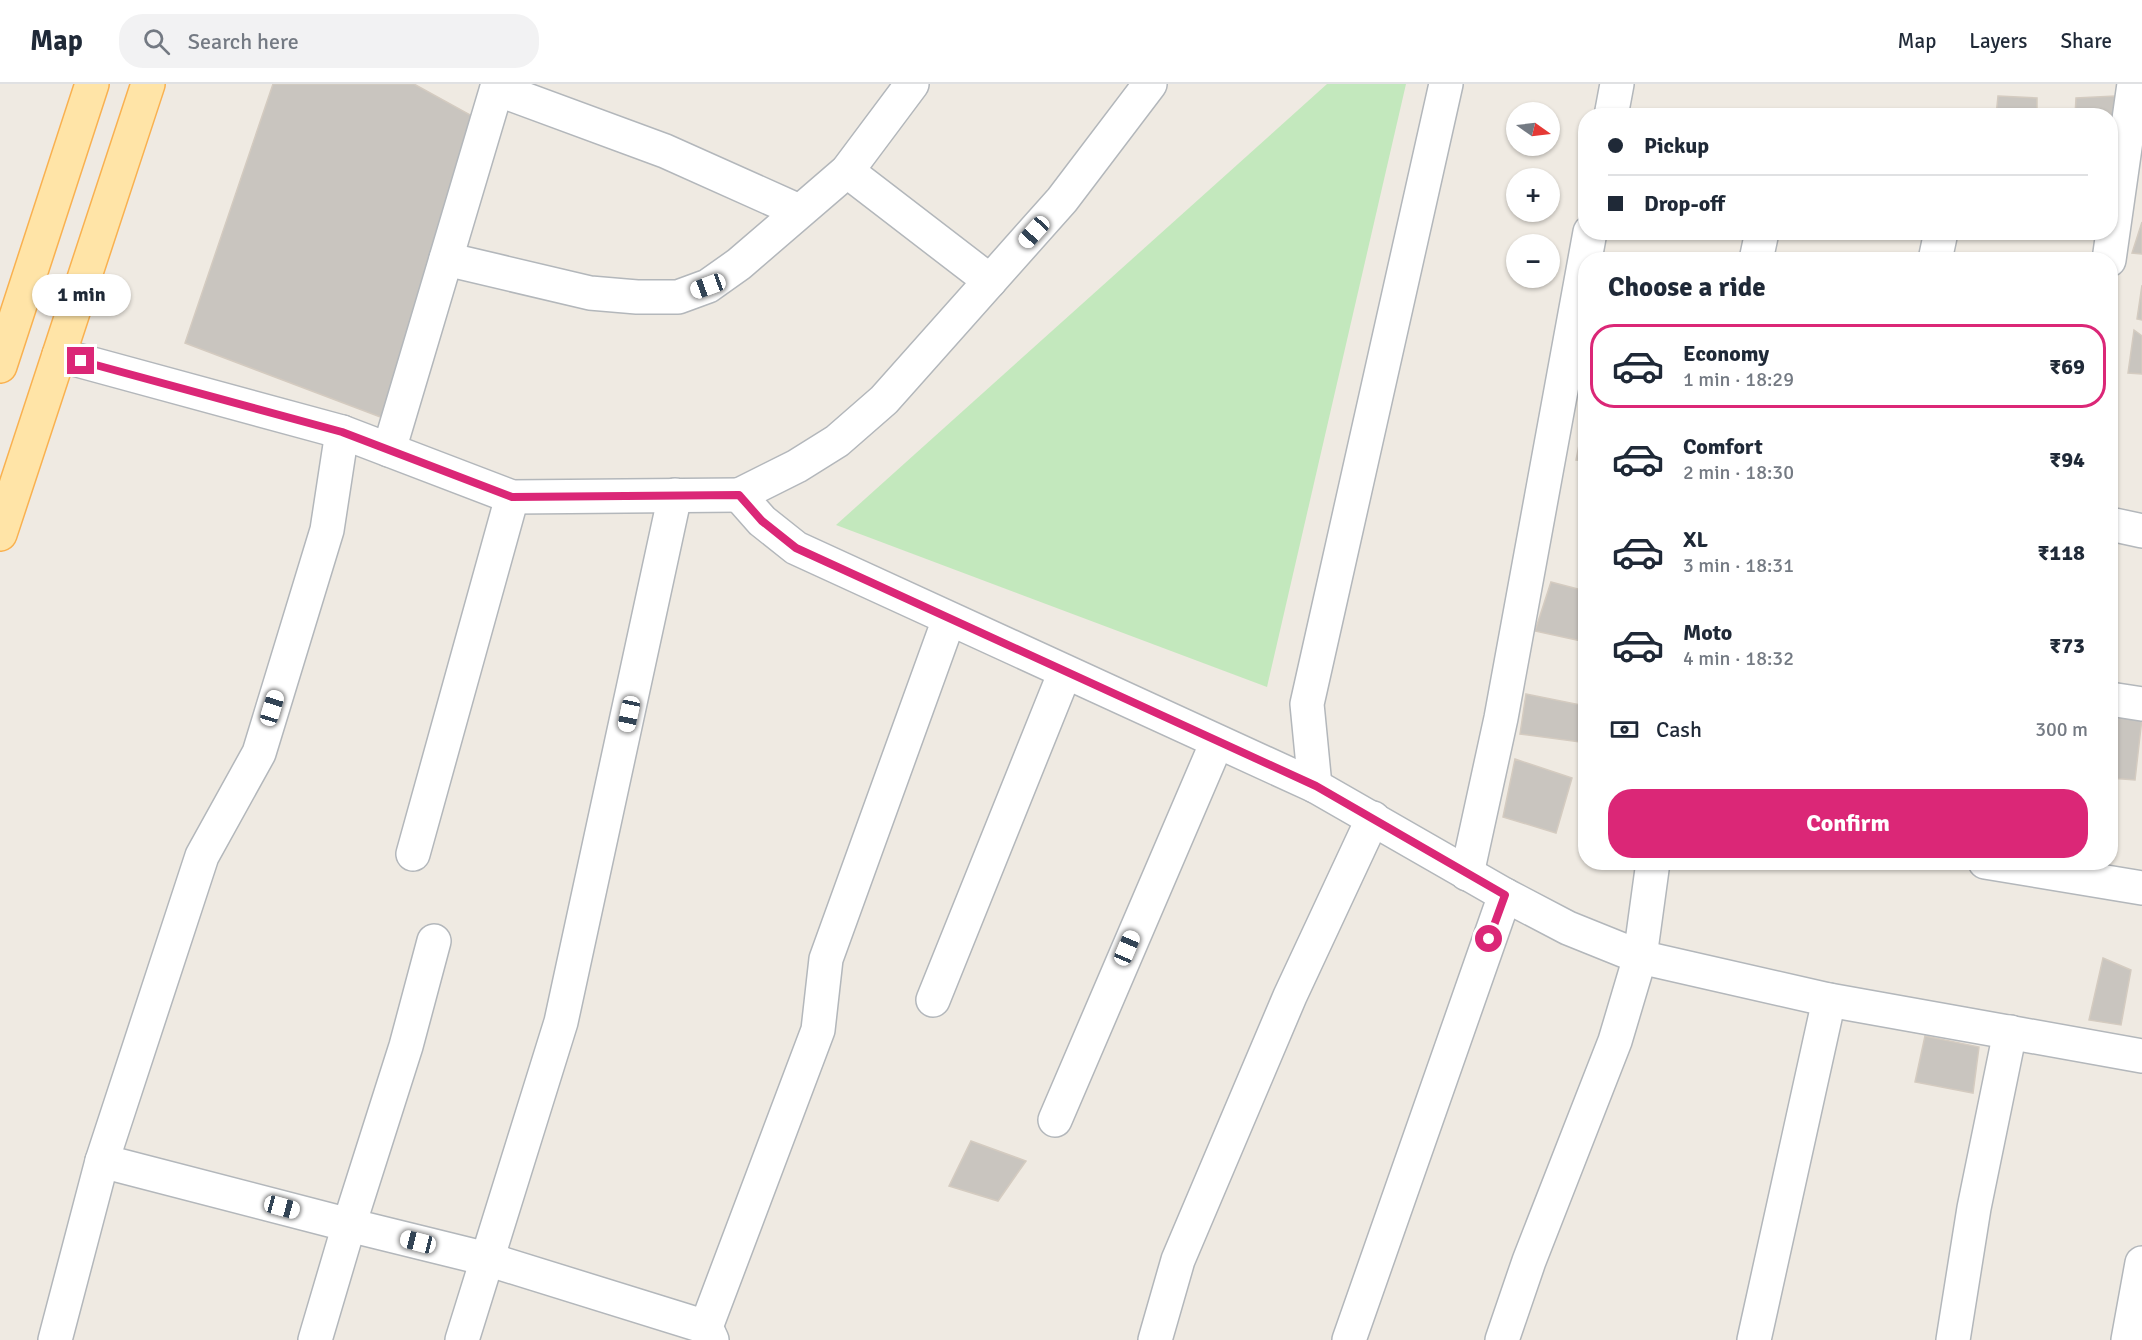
<!DOCTYPE html>
<meta charset="utf-8">
<style>
:root{--surface:#fff;--page:#f2f2f3;--text:#1f2937;--muted:#747a83;--line:#e0e1e3;--accent:#db2777}
body{margin:0;font-family:Signika,sans-serif;background:var(--page);color:var(--text);height:100vh;display:flex;flex-direction:column;font-size:22px;white-space:nowrap}
*{box-sizing:border-box;margin:0}
p{font-size:20px;color:var(--muted)}
.icon{flex:none;width:33px;height:33px;fill:none;stroke:currentColor;stroke-width:2;stroke-linecap:round;stroke-linejoin:round}
.map{position:relative;flex:1;overflow:hidden}
.side{position:absolute;left:1578px;top:168px;width:540px;height:618px;display:flex;flex-direction:column;background:var(--surface);border-radius:24px;box-shadow:0 2px 4px #0004}
.side>*{flex:none}
.top-card{position:absolute;left:1578px;top:24px;width:540px;height:132px;border-radius:24px;box-shadow:0 2px 4px #0004;display:grid;align-content:center;height:132px;padding:0 30px;background:var(--surface)}
.needle{width:39px;rotate:104deg}
.controls{position:absolute;left:1506px;top:18px;display:grid;gap:12px}
.controls a{display:grid;place-items:center;width:54px;height:54px;border-radius:50%;background:var(--surface);box-shadow:0 2px 4px #0004;font-size:30px}
.end{position:absolute;width:27px;height:27px;margin:-14px;border:8px solid #db2777;background:#fff;box-shadow:0 0 0 3px #fff}
.from{border-radius:50%}
.bubble{position:absolute;height:42px;border-radius:21px;background:var(--surface);box-shadow:0 2px 4px #0004;font-size:20px;font-weight:700;line-height:42px;text-align:center}
.car{position:absolute;width:18px;height:36px;margin:-18px -9px;border-radius:8px;box-shadow:0 0 4px 2px #0007;background:linear-gradient(#fff 24%,#345 0 40%,#fff 0 76%,#345 0 86%,#fff 0)}
.top-card b{display:flex;align-items:center;gap:21px;height:57px;font-size:22px}
.top-card b+b{border-top:2px solid var(--line)}
.top-card i{width:15px;height:15px;background:var(--text)}
ul{padding:0;list-style:none}
li{display:flex;align-items:center;gap:18px;height:84px;margin:0 12px 9px;padding:0 18px;border:3px solid transparent;border-radius:24px}
li div{flex:1}
li b{display:block;font-size:22px}
li em{font-style:normal;font-weight:700}
li.on{border-color:var(--accent)}
li>.icon{width:54px;height:54px;stroke-width:1.5}
h2{padding:0 30px;font-size:27px;line-height:72px}
.pay{display:flex;align-items:center;gap:15px;height:66px;padding:0 30px;font-size:22px}
.pay p{margin-inline-start:auto}
.cta{display:flex;gap:12px;margin-top:auto;padding:12px 30px}
.cta a{flex:1;height:69px;border-radius:24px;background:var(--accent);color:#fff;font-size:24px;font-weight:700;line-height:69px;text-align:center}
header{display:flex;align-items:center;gap:36px;box-sizing:border-box;height:84px;padding:0 30px;background:var(--surface);border-bottom:2px solid var(--line)}
header strong{font-size:28px}
nav{display:flex;gap:33px;margin-inline-start:auto;font-size:21px}
.search{width:420px;height:54px;background:var(--page);display:flex;align-items:center;gap:15px;box-sizing:border-box;padding:0 21px;border-radius:24px;color:var(--muted);font-size:22px}
.map>svg:first-child{display:block}
.green{fill:#c3e8bd}
.building{fill:#c9c5bf;stroke:#d4cbc0;stroke-width:1.5}
.lines{fill:none;stroke-linecap:round;stroke-linejoin:round}
.minor-casing{stroke:#b3b7bb;stroke-width:36}
.major-casing{stroke:#f9b150;stroke-width:36}
.minor{stroke:#fff;stroke-width:33}
.major{stroke:#ffe4a7;stroke-width:33}
.route{stroke:#db2777;stroke-width:8}
</style>
<header>
<strong>Map</strong>
<div class="search"><svg class="icon" aria-label="search" viewBox="0 0 24 24"><circle cx="10" cy="10" r="6"/><path d="M15 15l6 6"/></svg>Search here</div>
<nav><a>Map</a><a>Layers</a><a>Share</a></nav>
</header>
<div class="map">
<svg width="2142" height="1256" viewBox="0 0 2142 1256">
<rect width="100%" height="100%" fill="#efeae2"/>
<polygon class="green" points="1327,0 1406,0 1267,603 836,441"/>
<g class="building">
<polygon points="273,0 414,0 474,33 383,334 185,259"/>
<polygon points="1998,12 2037,14 2037,32 1996,32"/>
<polygon points="2115,12 2110,70 2110,32 2075,32 2076,14"/>
<polygon points="2142,138 2142,170 2132,169"/>
<polygon points="2142,201 2142,236 2137,235"/>
<polygon points="2134,246 2142,252 2142,290 2128,289"/>
<polygon points="1586,326 1586,377 1576,376"/>
<polygon points="1551,498 1586,507 1586,558 1535,547"/>
<polygon points="1526,610 1586,622 1586,639 1580,658 1520,650"/>
<polygon points="2114,630 2142,634 2135,696 2110,694"/>
<polygon points="1515,675 1572,694 1556,749 1503,733"/>
<polygon points="2103,874 2131,886 2121,941 2089,936"/>
<polygon points="1925,952 1979,963 1973,1009 1915,998"/>
<polygon points="971,1057 1026,1077 998,1117 949,1102"/>
</g>
<g class="lines">
<defs>
<g id="minor">
<polyline points="1150,0 1062,116 884,316 837,357 797,382 739,411 762,437 796,464 1315,702 1505,811 1568,844 1640,873 1653,778"/>
<polyline points="497,5 665,67 799,127"/>
<polyline points="1611,32 1617,0"/>
<polyline points="847,87 990,197"/>
<polyline points="446,175 590,209 637,213 678,213 708,202 739,180 847,87 912,0"/>
<polyline points="1756,176 1762,148"/>
<polyline points="1935,176 1941,148"/>
<polyline points="2109,176 2134,0"/>
<polyline points="59,271 342,348 512,413 739,411"/>
<polyline points="389,366 498,0"/>
<polyline points="2110,440 2142,447"/>
<polyline points="2110,615 2142,620"/>
<polyline points="1315,702 1307,620 1446,0"/>
<polyline points="413,770 512,413"/>
<polyline points="1985,778 2142,804"/>
<polyline points="1467,790 1501,634 1590,148"/>
<polyline points="434,857 406,962 349,1141 487,1175 706,1243 712,1256"/>
<polyline points="933,916 1065,588"/>
<polyline points="1055,1036 1217,658"/>
<polyline points="102,1077 349,1141 315,1256"/>
<polyline points="706,1243 818,946 826,875 949,535"/>
<polyline points="55,1256 102,1077 202,772 259,669 327,446 342,348"/>
<polyline points="462,1256 561,938 675,411"/>
<polyline points="1155,1256 1178,1176 1290,912 1373,734"/>
<polyline points="1349,1256 1505,811"/>
<polyline points="1502,1256 1529,1177 1615,957 1640,873 1829,916 2142,972"/>
<polyline points="1754,1256 1829,916"/>
<polyline points="1953,1256 1974,1124 2010,948"/>
<polyline points="2128,1256 2142,1179"/>
</g>
<g id="major">
<polyline points="0,282 92,0"/>
<polyline points="0,450 148,0"/>
</g>
</defs>
<use href="#minor" class="minor-casing"/>
<use href="#major" class="major-casing"/>
<use href="#minor" class="minor"/>
<use href="#major" class="major"/>
</g>
<g class="lines">
<polyline class="route" points="81,277 342,348 512,413 739,411 762,437 796,464 1316,702 1505,811 1489,855"/>
</g>
</svg>
<div class="controls">
<a><svg class="needle" viewBox="-14 -14 28 28"><path d="M0-13l5 13h-10z" fill="#e53935"/><path d="M0 13l5-13h-10z" fill="#747a83"/></svg></a>
<a>+</a>
<a>−</a>
</div>
<i class="end from" style="left:1489px;top:855px"></i>
<i class="end" style="left:81px;top:277px"></i>
<div class="bubble" style="left:32px;top:190px;width:99px">1 min</div>
<i class="car" style="left:1034px;top:148px;rotate:222deg"></i>
<i class="car" style="left:708px;top:202px;rotate:250deg"></i>
<i class="car" style="left:272px;top:624px;rotate:17deg"></i>
<i class="car" style="left:629px;top:630px;rotate:192deg"></i>
<i class="car" style="left:1127px;top:864px;rotate:23deg"></i>
<i class="car" style="left:282px;top:1123px;rotate:105deg"></i>
<i class="car" style="left:418px;top:1158px;rotate:284deg"></i>
<div class="top-card">
<b><i class="from"></i>Pickup</b>
<b><i></i>Drop-off</b>
</div>
<section class="side">
<h2>Choose a ride</h2>
<ul>
<li class="on"><svg class="icon" aria-label="car" viewBox="0 0 24 24"><path d="M5 17H2v-5l4-1 3-4h7l3 4 3 1v5h-3M9 17h6M6 11h13"/><circle cx="7" cy="17" r="2"/><circle cx="17" cy="17" r="2"/></svg><div><b>Economy</b><p>1 min · 18:29</p></div><em>₹69</em></li>
<li><svg class="icon" aria-label="car" viewBox="0 0 24 24"><path d="M5 17H2v-5l4-1 3-4h7l3 4 3 1v5h-3M9 17h6M6 11h13"/><circle cx="7" cy="17" r="2"/><circle cx="17" cy="17" r="2"/></svg><div><b>Comfort</b><p>2 min · 18:30</p></div><em>₹94</em></li>
<li><svg class="icon" aria-label="car" viewBox="0 0 24 24"><path d="M5 17H2v-5l4-1 3-4h7l3 4 3 1v5h-3M9 17h6M6 11h13"/><circle cx="7" cy="17" r="2"/><circle cx="17" cy="17" r="2"/></svg><div><b>XL</b><p>3 min · 18:31</p></div><em>₹118</em></li>
<li><svg class="icon" aria-label="car" viewBox="0 0 24 24"><path d="M5 17H2v-5l4-1 3-4h7l3 4 3 1v5h-3M9 17h6M6 11h13"/><circle cx="7" cy="17" r="2"/><circle cx="17" cy="17" r="2"/></svg><div><b>Moto</b><p>4 min · 18:32</p></div><em>₹73</em></li>
</ul>
<div class="pay"><svg class="icon" aria-label="cash" viewBox="0 0 24 24"><path d="M3 7h18v10H3z"/><circle cx="12" cy="12" r="2"/></svg>Cash<p>300 m</p></div>
<div class="cta"><a>Confirm</a></div>
</section>
</div>
